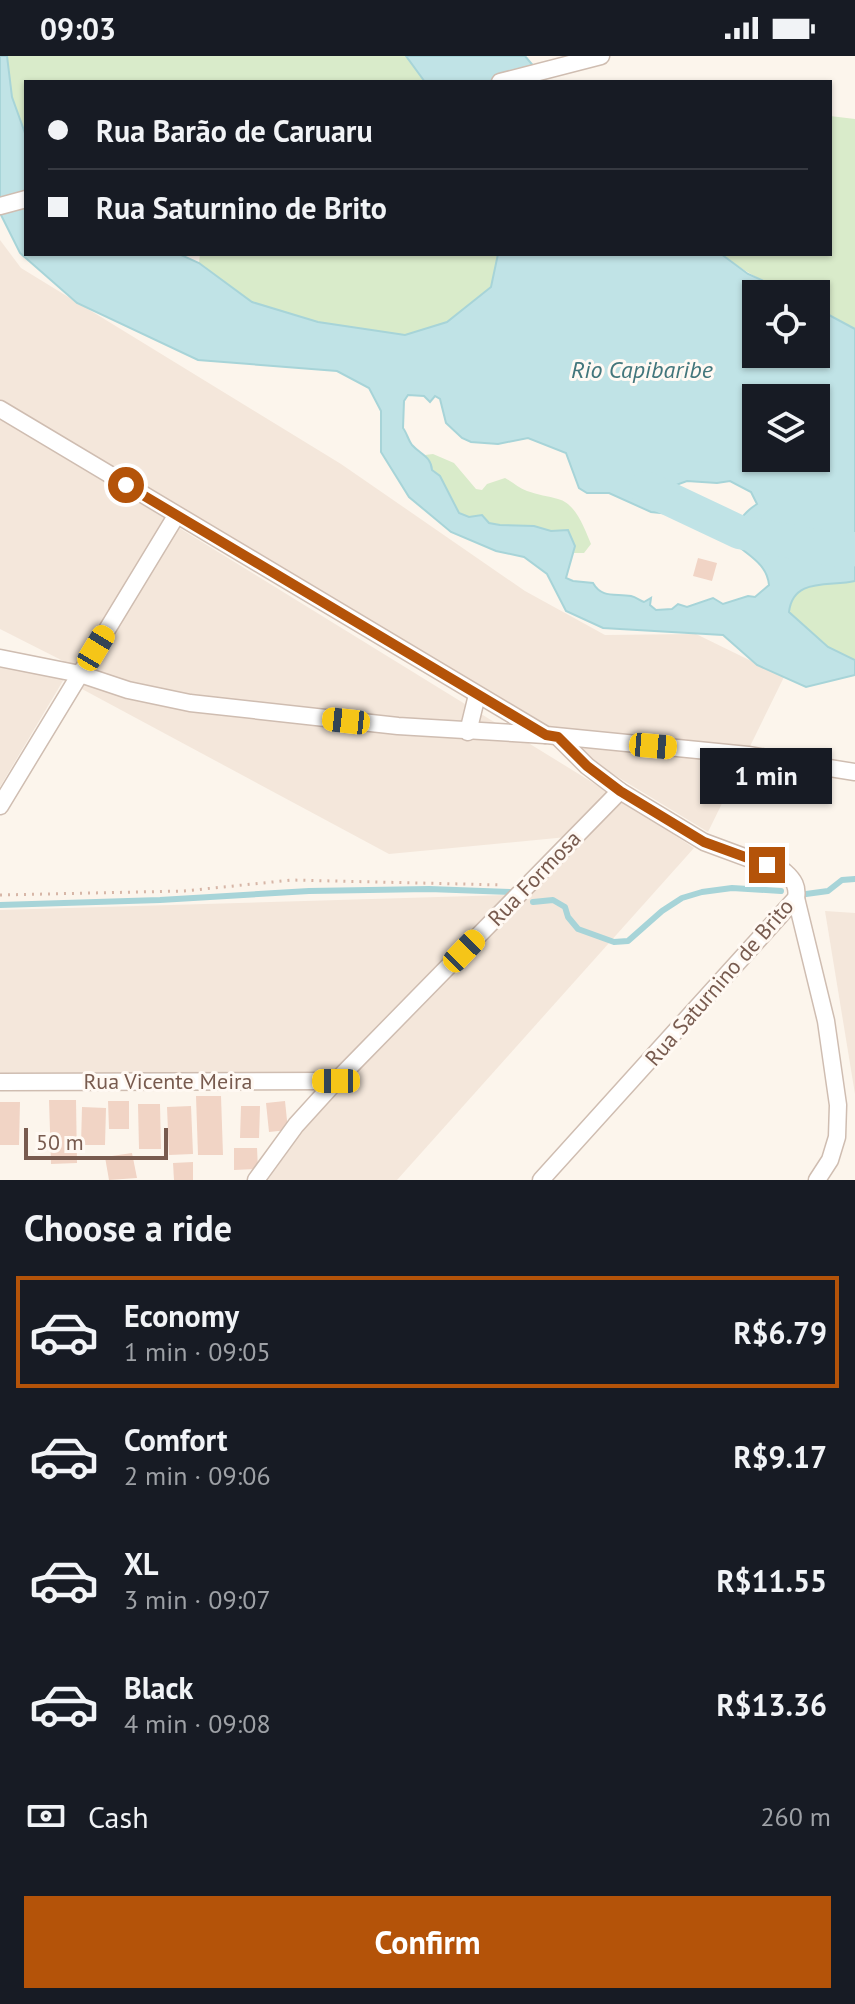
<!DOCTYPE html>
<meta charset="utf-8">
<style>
:root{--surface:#171b24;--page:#242831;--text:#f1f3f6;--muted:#9ea1a6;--line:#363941;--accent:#b45309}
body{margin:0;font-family:"PT Sans",sans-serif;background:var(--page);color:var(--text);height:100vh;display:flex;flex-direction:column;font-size:30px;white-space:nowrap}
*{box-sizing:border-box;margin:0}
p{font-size:26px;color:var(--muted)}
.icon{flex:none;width:44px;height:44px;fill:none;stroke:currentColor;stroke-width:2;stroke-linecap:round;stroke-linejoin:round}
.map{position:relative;height:1124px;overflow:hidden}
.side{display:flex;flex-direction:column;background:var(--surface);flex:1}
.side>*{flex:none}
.top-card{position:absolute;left:24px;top:24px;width:808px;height:176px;border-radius:0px;box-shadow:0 2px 6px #0004;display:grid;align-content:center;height:176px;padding:0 24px;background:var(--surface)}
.tools{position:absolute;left:742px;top:224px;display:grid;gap:16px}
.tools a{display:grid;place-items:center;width:88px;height:88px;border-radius:0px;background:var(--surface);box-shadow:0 2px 6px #0004;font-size:40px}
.scale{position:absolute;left:24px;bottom:20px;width:144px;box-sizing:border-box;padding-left:8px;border:4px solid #785b4f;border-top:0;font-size:22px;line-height:28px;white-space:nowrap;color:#785b4f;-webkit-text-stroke:6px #fff9f3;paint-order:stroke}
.end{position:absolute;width:36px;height:36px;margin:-18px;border:10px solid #b45309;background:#fff;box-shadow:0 0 0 4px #fff}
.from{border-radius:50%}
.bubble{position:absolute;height:56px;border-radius:0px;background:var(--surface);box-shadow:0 2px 6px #0004;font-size:26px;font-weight:600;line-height:56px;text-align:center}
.car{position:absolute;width:24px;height:48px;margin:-24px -12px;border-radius:10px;box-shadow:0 0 6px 2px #0007;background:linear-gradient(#f5c518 24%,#345 0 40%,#f5c518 0 76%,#345 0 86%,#f5c518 0)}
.top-card b{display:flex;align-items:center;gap:28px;height:76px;font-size:30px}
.top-card b+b{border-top:2px solid var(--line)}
.top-card i{width:20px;height:20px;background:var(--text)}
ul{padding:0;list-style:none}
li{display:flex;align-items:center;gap:24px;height:112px;margin:0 16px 12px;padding:0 8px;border:4px solid transparent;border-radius:0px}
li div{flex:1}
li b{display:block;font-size:30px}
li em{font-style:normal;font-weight:600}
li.on{border-color:var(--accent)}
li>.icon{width:72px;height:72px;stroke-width:1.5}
h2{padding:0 24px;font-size:36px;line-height:96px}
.pay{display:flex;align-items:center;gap:20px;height:88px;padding:0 24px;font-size:30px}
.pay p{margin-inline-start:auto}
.cta{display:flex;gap:16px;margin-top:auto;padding:16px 24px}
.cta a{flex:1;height:92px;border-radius:0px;background:var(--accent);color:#fff;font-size:32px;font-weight:600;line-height:92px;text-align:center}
.status{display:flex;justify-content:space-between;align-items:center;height:56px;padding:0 40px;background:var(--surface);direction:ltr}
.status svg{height:22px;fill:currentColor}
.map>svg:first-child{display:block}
.residential{fill:#f4e7db}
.green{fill:#d9ebca}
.water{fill:#c0e3e6;stroke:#a7d4d8;stroke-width:2;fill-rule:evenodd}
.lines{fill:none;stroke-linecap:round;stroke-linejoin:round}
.stream{stroke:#a7d4d8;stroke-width:6}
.river{stroke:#c0e3e6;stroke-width:34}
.building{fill:#f1d4c5}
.minor-casing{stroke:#cfbdb1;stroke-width:19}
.path{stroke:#d7b6a7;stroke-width:3;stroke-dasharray:2 6;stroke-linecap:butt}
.minor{stroke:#fff;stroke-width:16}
.route{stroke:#b45309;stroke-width:10}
.labels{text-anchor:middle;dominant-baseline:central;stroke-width:6;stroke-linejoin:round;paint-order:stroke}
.street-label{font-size:22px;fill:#785b4f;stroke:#fff9f3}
.water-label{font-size:24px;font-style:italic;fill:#42767c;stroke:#fff9f3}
</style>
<div class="status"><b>09:03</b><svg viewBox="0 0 49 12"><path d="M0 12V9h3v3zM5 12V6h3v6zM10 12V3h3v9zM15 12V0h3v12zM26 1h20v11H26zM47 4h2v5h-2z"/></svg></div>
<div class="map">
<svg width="855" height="1124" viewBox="0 0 855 1124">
<rect width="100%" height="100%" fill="#fcf5ec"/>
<g class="residential">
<polygon points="0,184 21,212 341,408 525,535 605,579 696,578 784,621 708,776 0,345"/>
<polygon points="0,363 165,462 77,612 0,573"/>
<polygon points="176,470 608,736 567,781 389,798 82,633"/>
<polygon points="0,593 64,623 0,731"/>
<polygon points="620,743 694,792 397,1124 268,1124 315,1057"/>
<polygon points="506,839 334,1017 0,1018 0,854"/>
<polygon points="825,855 855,857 855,1038"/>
</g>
<g class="green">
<polygon points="7,0 406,0 425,26 26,26 26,80 12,41"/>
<path d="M830 60 855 63V273L816 252V238C779 238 750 219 721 198H830Z"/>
<polygon points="200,198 498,198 491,231 447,266 405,279 318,266 252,246 199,207"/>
<path d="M433 398 454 407 476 433 482 434 487 428 505 422C513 426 519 432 527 435 538 439 548 440 558 443 576 447 585 474 591 488L584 497H574L575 490 560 474 551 475 534 470 500 469 489 467 482 459 469 461 459 457 440 420 432 414 431 407 425 399Z"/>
<path d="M855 525V604L828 591 789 556C793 519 829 531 855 525Z"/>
</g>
<g class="water">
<path d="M0 0H7L12 41 26 80V198H179L199 207 252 246 318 266 405 279 447 266 491 231 498 198H721L748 218 793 238H756V298H816V252L855 273V525C829 531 793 521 789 556L828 591 855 604V619L806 631 757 609 723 579 603 572 566 555 547 518 524 501 496 495 451 476 409 441 381 396V355L369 332 337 315 198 304 77 247 20 197 0 157ZM408 339 424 340 430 346 435 340 440 343 446 367 462 382 471 386 498 388 528 382 566 397 579 432 587 437H609L651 456 689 460 684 456 688 447 673 439 676 429 687 425 717 427 730 425 751 436 757 448C740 459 735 469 738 490 751 501 767 509 769 529L755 541 748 540 723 548 713 542 687 551 678 548 672 553 656 554 650 549 651 542 644 546C639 544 636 541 631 540 616 537 602 543 593 527L573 525 566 522 575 490 568 474 551 475 534 470 500 469 489 467 482 459 469 461 459 457 440 420 432 414C431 400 421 399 412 389 408 384 407 377 403 372L404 345ZM756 342H816V402H756Z"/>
<polygon points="406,0 525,0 547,26 425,26"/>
</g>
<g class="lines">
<g class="stream">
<polyline points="806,838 828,835 842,824 855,823"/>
<polyline points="533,846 553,844 565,851 568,861 578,873 614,886 628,885 662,855 682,842 702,836 732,832 781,835"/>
<polyline points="0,849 160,844 309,835 429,833 511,836"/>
</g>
<polyline class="river" points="646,432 739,476 843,495 855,493"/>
</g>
<g class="building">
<polygon points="698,502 717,507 712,525 693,520"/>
<polygon points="196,1040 221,1040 223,1099 198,1099"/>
<polygon points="49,1044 76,1044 77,1107 51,1108"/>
<polygon points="108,1045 129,1045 129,1073 109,1073"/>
<polygon points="285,1045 288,1074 269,1076 266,1047"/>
<polygon points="0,1046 20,1046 19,1089 0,1089"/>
<polygon points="138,1048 160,1048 161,1093 139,1093"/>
<polygon points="191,1050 193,1098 169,1099 167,1051"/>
<polygon points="241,1050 260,1050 259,1082 240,1082"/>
<polygon points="82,1051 106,1052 105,1089 81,1089"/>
<polygon points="234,1092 257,1092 258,1113 234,1114"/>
<polygon points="132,1097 137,1122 109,1124 105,1101"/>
<polygon points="193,1106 193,1124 174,1124 173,1107"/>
</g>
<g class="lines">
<defs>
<g id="minor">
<polyline points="500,26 601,0"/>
<polyline points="0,150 26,143"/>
<polyline points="0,353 546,679 748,699 855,716"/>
<polyline points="0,602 80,618 128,634 190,647 398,670 545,679"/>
<polyline points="468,676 477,639"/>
<polyline points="0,750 176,460"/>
<polyline points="796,842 826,965 838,1049 837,1081 830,1104 817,1124"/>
<polyline points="0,1026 336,1025"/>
<polyline points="256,1124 296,1069 336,1025 620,735"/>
<path d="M541 1124 796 842C798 831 794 824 785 816L704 786 620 735 587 710 558 681"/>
</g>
</defs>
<use href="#minor" class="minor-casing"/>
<polyline class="path" points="0,839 184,835 292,824 503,829"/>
<use href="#minor" class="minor"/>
</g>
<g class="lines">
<polyline class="route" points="126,429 546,679 558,681 587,710 620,735 704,786 767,809"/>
</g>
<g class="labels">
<g class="street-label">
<text transform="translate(534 822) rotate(-46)">Rua Formosa</text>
<text transform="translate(719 926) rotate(-49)">Rua Saturnino de Brito</text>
<text x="168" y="1025">Rua Vicente Meira</text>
</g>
<g class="water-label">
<text x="642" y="313">Rio Capibaribe</text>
</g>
</g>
</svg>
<div class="tools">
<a><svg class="icon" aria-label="locate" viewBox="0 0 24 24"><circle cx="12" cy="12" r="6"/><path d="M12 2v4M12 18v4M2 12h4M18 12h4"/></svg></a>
<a><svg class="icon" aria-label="layers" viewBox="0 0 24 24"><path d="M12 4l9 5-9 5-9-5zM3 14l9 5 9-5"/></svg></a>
</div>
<div class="scale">50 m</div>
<i class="end from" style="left:126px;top:429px"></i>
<i class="end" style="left:767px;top:809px"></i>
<div class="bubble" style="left:700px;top:692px;width:132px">1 min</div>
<i class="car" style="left:96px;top:592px;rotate:31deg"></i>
<i class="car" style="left:346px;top:665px;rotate:276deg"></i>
<i class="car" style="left:653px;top:690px;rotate:95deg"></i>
<i class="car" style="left:464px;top:895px;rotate:44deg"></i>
<i class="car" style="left:336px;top:1025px;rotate:270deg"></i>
<div class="top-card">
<b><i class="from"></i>Rua Barão de Caruaru</b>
<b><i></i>Rua Saturnino de Brito</b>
</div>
</div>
<section class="side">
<h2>Choose a ride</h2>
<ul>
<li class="on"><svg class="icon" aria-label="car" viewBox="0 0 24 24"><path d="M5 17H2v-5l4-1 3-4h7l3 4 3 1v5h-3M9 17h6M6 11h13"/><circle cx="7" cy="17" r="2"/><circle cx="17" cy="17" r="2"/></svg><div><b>Economy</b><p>1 min · 09:05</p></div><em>R$6.79</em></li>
<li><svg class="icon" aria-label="car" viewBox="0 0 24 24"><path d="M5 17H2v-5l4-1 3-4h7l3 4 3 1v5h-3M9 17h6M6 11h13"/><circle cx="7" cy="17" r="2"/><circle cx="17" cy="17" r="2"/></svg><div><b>Comfort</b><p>2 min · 09:06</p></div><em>R$9.17</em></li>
<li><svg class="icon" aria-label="car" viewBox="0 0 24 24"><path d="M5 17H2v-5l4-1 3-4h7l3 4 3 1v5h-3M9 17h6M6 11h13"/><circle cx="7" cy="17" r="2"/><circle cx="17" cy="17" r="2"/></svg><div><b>XL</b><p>3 min · 09:07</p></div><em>R$11.55</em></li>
<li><svg class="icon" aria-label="car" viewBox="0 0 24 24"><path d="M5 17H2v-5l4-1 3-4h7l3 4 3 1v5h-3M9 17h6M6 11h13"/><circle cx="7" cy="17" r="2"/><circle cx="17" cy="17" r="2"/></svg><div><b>Black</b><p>4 min · 09:08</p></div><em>R$13.36</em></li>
</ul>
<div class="pay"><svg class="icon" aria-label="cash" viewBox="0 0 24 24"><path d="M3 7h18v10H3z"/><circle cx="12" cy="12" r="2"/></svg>Cash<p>260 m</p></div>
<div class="cta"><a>Confirm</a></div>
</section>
